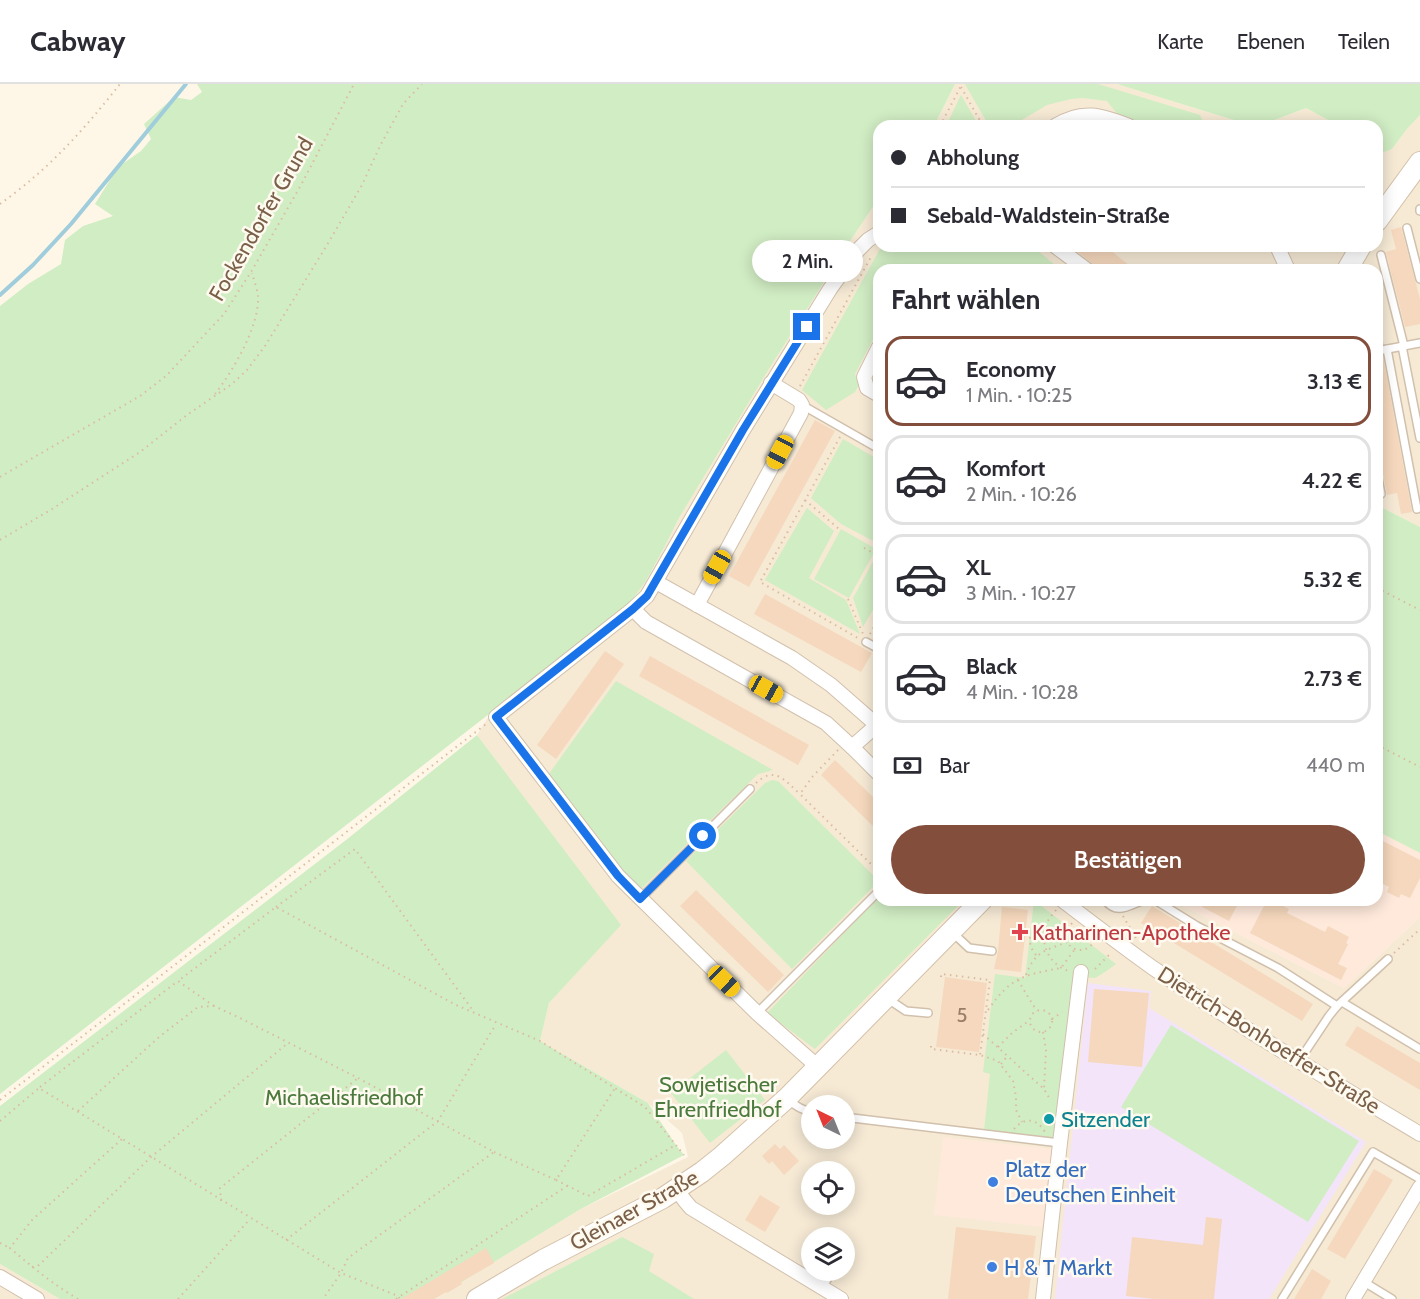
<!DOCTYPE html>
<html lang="de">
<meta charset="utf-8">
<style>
:root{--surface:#fff;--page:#f2f2f3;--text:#2b2b33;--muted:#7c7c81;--line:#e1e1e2;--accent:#834f3c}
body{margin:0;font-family:Cabin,sans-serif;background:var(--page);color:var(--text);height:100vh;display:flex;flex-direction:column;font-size:22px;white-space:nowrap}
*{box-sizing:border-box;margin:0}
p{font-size:20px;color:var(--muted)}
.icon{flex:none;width:33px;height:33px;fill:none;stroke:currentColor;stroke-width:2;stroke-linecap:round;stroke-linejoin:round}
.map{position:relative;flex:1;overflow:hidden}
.panel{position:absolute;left:873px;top:180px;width:510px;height:642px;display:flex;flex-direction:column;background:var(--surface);border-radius:18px;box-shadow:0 3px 15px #0003}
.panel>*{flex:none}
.guide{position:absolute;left:873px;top:36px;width:510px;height:132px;border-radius:18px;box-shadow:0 3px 15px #0003;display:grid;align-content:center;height:132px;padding:0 18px;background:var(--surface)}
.needle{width:39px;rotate:317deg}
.buttons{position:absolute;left:801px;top:1011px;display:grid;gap:12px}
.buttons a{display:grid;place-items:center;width:54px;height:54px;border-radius:50%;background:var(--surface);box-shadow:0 3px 15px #0003;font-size:30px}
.end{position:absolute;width:27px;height:27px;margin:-14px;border:8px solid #1a73e8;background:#fff;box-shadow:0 0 0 3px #fff}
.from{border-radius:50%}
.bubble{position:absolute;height:42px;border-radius:21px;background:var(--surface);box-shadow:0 3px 15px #0003;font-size:20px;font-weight:600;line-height:42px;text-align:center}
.car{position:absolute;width:18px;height:36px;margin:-18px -9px;border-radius:8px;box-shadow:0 0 4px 2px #0007;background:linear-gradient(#f5c518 24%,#345 0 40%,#f5c518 0 76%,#345 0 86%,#f5c518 0)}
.guide b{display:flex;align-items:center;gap:21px;height:57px;font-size:22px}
.guide b+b{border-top:2px solid var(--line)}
.guide i{width:15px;height:15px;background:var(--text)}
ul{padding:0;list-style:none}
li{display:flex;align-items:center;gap:18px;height:90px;margin:0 12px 9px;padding:0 6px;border:3px solid var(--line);border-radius:18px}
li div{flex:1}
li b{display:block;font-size:22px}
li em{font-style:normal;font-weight:600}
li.selected{border-color:var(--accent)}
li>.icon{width:54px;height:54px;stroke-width:1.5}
h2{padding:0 18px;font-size:27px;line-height:72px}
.pay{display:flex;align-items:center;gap:15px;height:66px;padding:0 18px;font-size:22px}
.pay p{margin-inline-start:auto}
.cta{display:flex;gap:12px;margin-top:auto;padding:12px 18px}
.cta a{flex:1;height:69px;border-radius:36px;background:var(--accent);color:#fff;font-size:24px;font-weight:600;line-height:69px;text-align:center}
header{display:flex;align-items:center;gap:36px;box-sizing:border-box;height:84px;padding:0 30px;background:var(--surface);border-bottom:2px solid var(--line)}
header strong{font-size:28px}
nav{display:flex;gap:33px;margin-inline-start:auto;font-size:21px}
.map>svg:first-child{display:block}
.residential{fill:#f6ead5;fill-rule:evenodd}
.commercial{fill:#fee9db}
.education{fill:#f4e4fa}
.green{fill:#d1edc4}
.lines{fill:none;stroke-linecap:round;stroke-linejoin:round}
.stream{stroke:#a0cddc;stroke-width:4}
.building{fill:#f5d8bd}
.lane-casing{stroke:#d1c0ac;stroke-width:10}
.street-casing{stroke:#d1c0ac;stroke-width:16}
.secondary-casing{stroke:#d4c1a9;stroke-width:22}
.path{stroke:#dbbca0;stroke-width:2;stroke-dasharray:1.5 4.5;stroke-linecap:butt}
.lane{stroke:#fff;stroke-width:7}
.street{stroke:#fff;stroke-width:14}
.secondary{stroke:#fff;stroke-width:20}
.route{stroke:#1a73e8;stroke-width:8}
.health-dot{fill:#e0444e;stroke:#fffaef;stroke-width:2}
.culture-dot{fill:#0f9aa8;stroke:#fffaef;stroke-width:2}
.shop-dot{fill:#3f7fe0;stroke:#fffaef;stroke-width:2}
.labels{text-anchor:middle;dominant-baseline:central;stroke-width:5;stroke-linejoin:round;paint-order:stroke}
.number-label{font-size:20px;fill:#997d66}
.street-label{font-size:22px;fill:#7a5f49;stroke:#fffaef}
.health-label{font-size:22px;fill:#be3a42;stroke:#fffaef;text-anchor:start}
.park-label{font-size:22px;fill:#4a7a3d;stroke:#fffaef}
.culture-label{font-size:22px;fill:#0d838f;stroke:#fffaef;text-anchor:start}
.shop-label{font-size:22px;fill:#366cbe;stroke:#fffaef;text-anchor:start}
</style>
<header>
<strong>Cabway</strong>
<nav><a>Karte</a><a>Ebenen</a><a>Teilen</a></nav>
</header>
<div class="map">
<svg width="1420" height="1215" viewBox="0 0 1420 1215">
<rect width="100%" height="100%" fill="#fef7e8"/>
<g class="residential">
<polygon points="955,0 1117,0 1253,42 934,42"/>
<polygon points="1306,24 1339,42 1259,42"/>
<path d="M1420 31V443L1377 421V186H879V816H1172L1344 904 1420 833V1215H434L579 1126 688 1073 682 1049 648 1019 540 957 549 919 620 841 477 651 492 627 592 550 630 519 646 497 665 462 679 434 769 285 852 154 879 114V162H1377V71L1392 65 1407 45ZM812 1022H844V1054H812ZM812 1088H844V1120H812ZM812 1154H844V1186H812Z"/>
<polygon points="0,1180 60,1215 0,1215"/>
</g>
<g class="commercial">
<polygon points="1377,747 1420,769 1420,833 1344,904 1172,816 1377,816"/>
<polygon points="943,1053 1052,1065 1043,1143 934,1131"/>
</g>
<polygon class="education" points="1088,899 1151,907 1149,924 1366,1058 1269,1215 1055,1215"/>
<g class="green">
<polygon points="197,0 955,0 934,42 879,42 879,114 852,154 769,285 679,434 665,462 646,497 630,519 592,550 0,1010 0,222 28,200 61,180 65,156 83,142 113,132 95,120 118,83 141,67 151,55 144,40 174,13 191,16 202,8"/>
<polygon points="965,0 1098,0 1200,31 1205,42 1144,42 1119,32 1107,17 1083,14 1071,15 1047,21 1012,42 989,42"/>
<polygon points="1117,0 1420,0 1420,31 1407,45 1392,65 1377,71 1377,42 1339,42 1306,24 1259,42 1253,42"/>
<polygon points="961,11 979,42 946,42"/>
<polygon points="883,162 1032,162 1061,186 879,186 879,244 855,290 859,301 855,308 826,326 802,306 881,163"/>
<polygon points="843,355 879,376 879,460 841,440 811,414"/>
<polygon points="1377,421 1420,443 1420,769 1377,747"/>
<polygon points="807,424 834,447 809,494 846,516 860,550 765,496"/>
<polygon points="841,445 876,465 849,514 814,495"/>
<polygon points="875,474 879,477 879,515 863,543 853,514"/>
<polygon points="616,597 773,686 758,690 727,720 639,807 618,784 548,691"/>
<polygon points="477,651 621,841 549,919 540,957 648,1019 676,1061 684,1071 579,1126 434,1215 60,1215 0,1180 0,1022 346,756"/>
<polygon points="772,696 778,697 879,797 792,885 686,777 765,699"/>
<polygon points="879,813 879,816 964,816 815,965 767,929"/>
<polygon points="1034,816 1116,880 1105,888 1095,894 1073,892 1056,1055 984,1047 990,990 983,988 995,890 1025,894"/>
<polygon points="1171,941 1359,1057 1308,1138 1121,1023"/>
<polygon points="726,966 765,1016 710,1059 671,1009"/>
<polygon points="622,1153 654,1170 649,1187 694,1215 502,1215"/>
</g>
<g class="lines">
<polyline class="stream" points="0,211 33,181 71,140 186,0"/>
</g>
<g class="building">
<polygon points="1401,143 1420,215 1420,240 1405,243 1386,168 1396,165 1391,146"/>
<polygon points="1070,162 1105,162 1135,186 1100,186"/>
<polygon points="1383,272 1412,428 1401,430 1397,409 1387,411 1377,359 1377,273"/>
<polygon points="815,336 835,347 749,503 729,492"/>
<polygon points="765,510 872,569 861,588 754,530"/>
<polygon points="605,567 624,580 556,675 537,661"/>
<polygon points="650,572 809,661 798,681 639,592"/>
<polygon points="835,676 879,719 879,748 821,691"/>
<polygon points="1377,754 1420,776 1420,794 1410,814 1401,810 1399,814 1387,808 1389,803 1377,797"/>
<polygon points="696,806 784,891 768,908 680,822"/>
<polygon points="1206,816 1240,816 1229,837 1202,823"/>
<polygon points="1267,816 1272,816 1289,825 1287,829 1325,848 1328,842 1349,853 1346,859 1348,860 1338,880 1347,884 1341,896 1250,849"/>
<polygon points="1152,822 1313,920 1302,937 1141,839"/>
<polygon points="1002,823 1028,826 1021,888 994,885 998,867"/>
<polygon points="945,893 987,899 979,968 936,963"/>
<polygon points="1094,905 1149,909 1142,983 1088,978"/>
<polygon points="1357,942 1420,979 1420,1006 1345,961"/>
<polygon points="775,1060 780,1065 784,1061 799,1077 784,1091 772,1077 769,1080 762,1072"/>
<polygon points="1374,1085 1393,1096 1345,1175 1327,1165"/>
<polygon points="760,1111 780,1123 765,1148 745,1136"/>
<polygon points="1206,1133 1222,1135 1214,1215 1155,1215 1126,1212 1132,1153 1203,1161"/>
<polygon points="956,1143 1036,1152 1028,1215 948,1215"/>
<polygon points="486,1164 494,1179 461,1198 462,1200 447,1209 446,1208 434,1215 401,1215"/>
<polygon points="1312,1185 1331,1197 1321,1215 1294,1215"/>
</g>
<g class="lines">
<defs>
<g id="lane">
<polyline points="1420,125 1420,127"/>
<polyline points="1407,144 1420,195"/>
<polyline points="1381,171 1404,262"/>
<polyline points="1377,248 1379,267"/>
<polyline points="1402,262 1420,354"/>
<polyline points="1387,265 1417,425"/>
<polyline points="1377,267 1420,259"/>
<polyline points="802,321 879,365"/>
<polyline points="1377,389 1381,410"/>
<polyline points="866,558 879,565"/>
<polyline points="640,815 750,705"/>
<path d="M1105 816C1117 832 1129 821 1144 816"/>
<polyline points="1155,816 1197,842 1278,884 1337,922"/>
<polyline points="953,849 969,864 992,867"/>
<polyline points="888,915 906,927 928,929"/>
<polyline points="1342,918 1420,965"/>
<polyline points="757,929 879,807"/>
<polyline points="1299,977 1329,932 1337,922 1388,875"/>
<path d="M789 1016C796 1023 802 1026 812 1028"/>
<polyline points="844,1033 1060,1059"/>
<polyline points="1364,1198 1392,1215"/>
<polyline points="822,1204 833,1186"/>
<polyline points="1282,1215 1373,1068 1420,1095"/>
</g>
<g id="street">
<path d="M1055 42C1082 25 1101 31 1129 42"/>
<polyline points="1055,162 1087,186"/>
<polyline points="1277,162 1288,186"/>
<polyline points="879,263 864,293 867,304 879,311"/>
<polyline points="656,498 792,574 831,601 879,643"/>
<polyline points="697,521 801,329 802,321 799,316 771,299"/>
<polyline points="633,525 646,538 826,639 852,663 877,641 879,637"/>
<polyline points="852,663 879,690"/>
<path d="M1062 816C1092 839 1122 862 1153 884 1240 943 1330 996 1420 1050"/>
<polyline points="818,983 757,929 618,792 496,633 633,525 647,512 743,346 830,205 858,166 868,156 879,149"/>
<polyline points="677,1106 685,1117 691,1124 841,1215"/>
<polyline points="0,1193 37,1215"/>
<polyline points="1043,1215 1060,1059 1081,888"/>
<polyline points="1353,1215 1420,1103"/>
</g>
<g id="secondary">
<polyline points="1377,137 1420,78"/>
<polyline points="1347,186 1361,162"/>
<polyline points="477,1215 543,1176 663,1114 702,1088 722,1072 787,1014 982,816"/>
</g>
</defs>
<use href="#lane" class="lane-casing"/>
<use href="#street" class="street-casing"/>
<use href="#secondary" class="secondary-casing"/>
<g class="path">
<polyline points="961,3 983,42"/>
<polyline points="940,42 962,0"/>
<path d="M0 120C11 112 23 103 33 94 65 67 94 33 120 0"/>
<polyline points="800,302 871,173"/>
<path d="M215 310C233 287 260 241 258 212 257 205 254 196 252 189"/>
<polyline points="840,353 760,498 858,554"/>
<polyline points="0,393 140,312 166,292 224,230 251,188 301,101 354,0"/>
<polyline points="805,416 839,445"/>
<polyline points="0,456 52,425 140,368 187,331 232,300 247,286 265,262 327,161 362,101 380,62 403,20 422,0"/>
<polyline points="864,464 879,472"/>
<polyline points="1377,504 1420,526"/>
<polyline points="848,515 863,550"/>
<polyline points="870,550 879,534"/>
<polyline points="1377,661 1420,683"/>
<polyline points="838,666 813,692 800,710 879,788"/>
<path d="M756 699C775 681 785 697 800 710"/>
<polyline points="276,823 355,765 474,928"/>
<path d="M1056 826C1053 830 1049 834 1047 839 1038 858 1049 881 1069 887"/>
<polyline points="1123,832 1137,856"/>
<path d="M1072 839C1066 848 1063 855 1072 864 1081 868 1088 866 1094 858"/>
<polyline points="1394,869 1420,845"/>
<path d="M1036 871C1027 860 1028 849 1039 840L1045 847 1066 850"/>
<polyline points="1095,885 1110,870"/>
<path d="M1026 891C1035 867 1045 867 1067 858"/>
<polyline points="941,893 941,890 990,896 980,971"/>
<polyline points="1018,896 1028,913 1037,927"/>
<polyline points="214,922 178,897 276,823 456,921 540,957 645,1023 684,1071"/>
<path d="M988 926C1011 893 1023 891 1061 884L1075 865"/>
<circle cx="1041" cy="937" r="11"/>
<polyline points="1052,935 1062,928"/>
<polyline points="1043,948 1046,966 1044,1005"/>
<polyline points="983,950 1044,1005 1051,1017"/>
<polyline points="931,962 931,965 980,971 998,977 1013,997 1016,1013 1016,1026 1022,1038"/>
<polyline points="998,963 1012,949 1030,936"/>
<polyline points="1001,980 1008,971"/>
<polyline points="40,1003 178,897"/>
<polyline points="0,1016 486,640"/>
<polyline points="78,1027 159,953 198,923 214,922 238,933 358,994 494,1068 348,1174 341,1189 323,1215"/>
<polyline points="0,1037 39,1004 341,1189 398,1212 400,1215"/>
<path d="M1014 1045C1024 1033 1037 1034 1045 1048"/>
<polyline points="494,1068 556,1096 615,1004"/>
<polyline points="556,1096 588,1112 674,1062"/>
<polyline points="221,1117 220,1104 358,994"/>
<polyline points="286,1156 438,1037 496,940"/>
<polyline points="0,1159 10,1164"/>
<polyline points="32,1183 39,1181 151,1073 288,959"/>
<path d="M78 1215C54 1201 32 1183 10 1164L32 1136 122 1055"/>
<polyline points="178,1215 250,1135"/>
<polyline points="396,1215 567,1102"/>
</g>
<use href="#lane" class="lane"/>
<use href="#street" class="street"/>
<use href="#secondary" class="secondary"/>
</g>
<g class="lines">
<polyline class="route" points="703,752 640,815 618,792 496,633 633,525 647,512 743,346 807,243"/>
</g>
<path class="health-dot" d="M1017 839h6v6h6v6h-6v6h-6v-6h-6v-6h6z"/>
<circle class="culture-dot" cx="1049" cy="1035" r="6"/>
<g class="shop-dot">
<circle cx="993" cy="1098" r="6"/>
<circle cx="992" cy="1183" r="6"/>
</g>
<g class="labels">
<g class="number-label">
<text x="962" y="931">5</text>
</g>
<g class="street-label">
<text transform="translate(261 135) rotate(-60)">Fockendorfer Grund</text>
<text transform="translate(1269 956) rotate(32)">Dietrich-Bonhoeffer-Straße</text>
<text transform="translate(634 1126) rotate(-29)">Gleinaer Straße</text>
</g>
<g class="health-label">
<text x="1032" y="848">Katharinen-Apotheke</text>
</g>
<g class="park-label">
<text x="718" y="1000">Sowjetischer<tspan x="718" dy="25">Ehrenfriedhof</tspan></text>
<text x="344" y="1013">Michaelisfriedhof</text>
</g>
<g class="culture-label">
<text x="1061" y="1035">Sitzender</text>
</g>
<g class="shop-label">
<text x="1005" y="1085">Platz der<tspan x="1005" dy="25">Deutschen Einheit</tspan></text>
<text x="1004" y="1183">H &amp; T Markt</text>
</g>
</g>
</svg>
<div class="buttons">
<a><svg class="needle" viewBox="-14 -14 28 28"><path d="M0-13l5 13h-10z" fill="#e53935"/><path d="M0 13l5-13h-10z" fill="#7c7c81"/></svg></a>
<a><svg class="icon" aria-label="locate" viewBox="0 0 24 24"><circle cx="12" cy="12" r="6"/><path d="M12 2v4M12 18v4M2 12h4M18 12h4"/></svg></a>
<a><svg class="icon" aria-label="layers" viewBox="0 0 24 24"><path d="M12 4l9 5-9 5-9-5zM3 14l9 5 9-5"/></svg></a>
</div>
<i class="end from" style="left:703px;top:752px"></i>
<i class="end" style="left:807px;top:243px"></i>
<div class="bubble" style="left:752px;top:156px;width:111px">2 Min.</div>
<i class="car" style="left:780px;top:368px;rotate:208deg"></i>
<i class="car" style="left:717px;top:483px;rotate:209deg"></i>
<i class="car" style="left:766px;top:605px;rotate:119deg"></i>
<i class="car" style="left:724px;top:897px;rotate:134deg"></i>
<div class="guide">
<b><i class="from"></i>Abholung</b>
<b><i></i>Sebald-Waldstein-Straße</b>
</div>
<section class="panel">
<h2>Fahrt wählen</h2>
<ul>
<li class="selected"><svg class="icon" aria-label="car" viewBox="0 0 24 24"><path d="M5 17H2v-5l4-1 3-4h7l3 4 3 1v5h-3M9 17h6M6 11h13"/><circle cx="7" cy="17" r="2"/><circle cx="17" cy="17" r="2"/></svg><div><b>Economy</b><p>1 Min. · 10:25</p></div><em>3.13 €</em></li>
<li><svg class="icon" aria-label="car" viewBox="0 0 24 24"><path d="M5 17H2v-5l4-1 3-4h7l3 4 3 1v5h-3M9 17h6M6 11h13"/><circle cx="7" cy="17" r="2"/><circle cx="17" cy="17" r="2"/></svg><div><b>Komfort</b><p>2 Min. · 10:26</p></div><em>4.22 €</em></li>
<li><svg class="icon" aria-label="car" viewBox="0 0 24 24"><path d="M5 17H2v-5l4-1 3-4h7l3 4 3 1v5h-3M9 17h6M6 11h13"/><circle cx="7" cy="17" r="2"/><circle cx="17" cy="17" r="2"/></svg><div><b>XL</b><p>3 Min. · 10:27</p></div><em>5.32 €</em></li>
<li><svg class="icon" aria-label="car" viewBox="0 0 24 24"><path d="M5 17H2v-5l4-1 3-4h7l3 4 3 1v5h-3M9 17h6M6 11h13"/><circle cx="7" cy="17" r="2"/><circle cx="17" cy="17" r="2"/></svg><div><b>Black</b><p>4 Min. · 10:28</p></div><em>2.73 €</em></li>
</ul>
<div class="pay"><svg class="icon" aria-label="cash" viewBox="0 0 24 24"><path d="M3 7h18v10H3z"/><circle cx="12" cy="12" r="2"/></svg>Bar<p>440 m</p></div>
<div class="cta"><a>Bestätigen</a></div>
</section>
</div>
